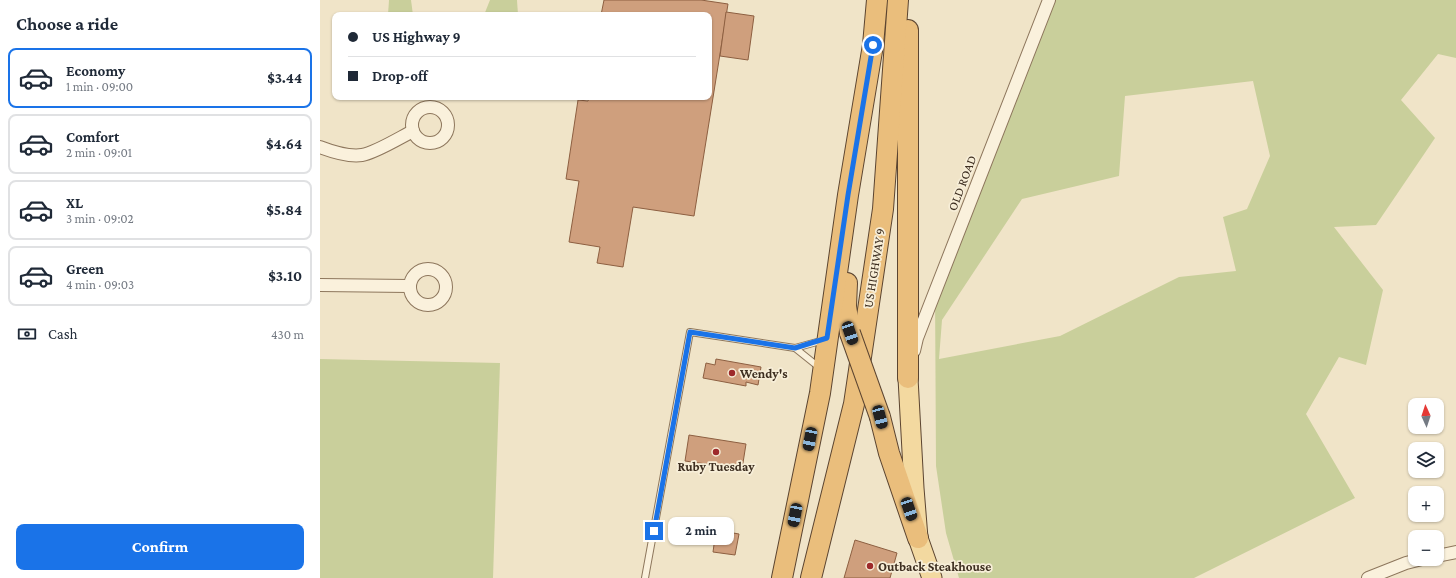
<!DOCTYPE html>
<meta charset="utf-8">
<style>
:root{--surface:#fff;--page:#f2f2f3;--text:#1f2937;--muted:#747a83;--line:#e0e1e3;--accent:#1a73e8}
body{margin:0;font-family:"Crimson Pro",serif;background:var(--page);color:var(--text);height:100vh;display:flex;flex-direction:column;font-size:15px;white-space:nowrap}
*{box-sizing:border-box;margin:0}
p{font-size:13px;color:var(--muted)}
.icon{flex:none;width:22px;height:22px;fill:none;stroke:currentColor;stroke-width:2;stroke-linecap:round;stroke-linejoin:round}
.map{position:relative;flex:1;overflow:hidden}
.side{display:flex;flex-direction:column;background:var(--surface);width:320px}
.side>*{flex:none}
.hud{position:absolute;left:12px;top:12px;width:380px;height:88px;border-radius:8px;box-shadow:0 1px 3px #0004;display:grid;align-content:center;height:88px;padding:0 16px;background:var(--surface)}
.needle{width:26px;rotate:357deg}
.controls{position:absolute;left:1088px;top:398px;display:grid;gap:8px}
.controls a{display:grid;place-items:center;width:36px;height:36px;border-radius:8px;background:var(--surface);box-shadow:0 1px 3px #0004;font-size:20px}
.end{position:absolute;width:18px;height:18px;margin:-9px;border:5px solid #1a73e8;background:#fff;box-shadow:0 0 0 2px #fff}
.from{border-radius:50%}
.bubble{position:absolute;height:28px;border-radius:8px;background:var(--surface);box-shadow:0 1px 3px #0004;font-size:13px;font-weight:700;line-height:28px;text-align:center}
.car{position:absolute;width:12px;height:24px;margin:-12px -6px;border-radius:5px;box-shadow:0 0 3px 1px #0007;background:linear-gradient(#222 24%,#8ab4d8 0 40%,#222 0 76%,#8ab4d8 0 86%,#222 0)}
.hud b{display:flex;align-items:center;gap:14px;height:38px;font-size:15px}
.hud b+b{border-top:1px solid var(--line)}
.hud i{width:10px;height:10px;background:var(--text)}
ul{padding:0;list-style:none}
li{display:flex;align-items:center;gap:12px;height:60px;margin:0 8px 6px;padding:0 8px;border:2px solid var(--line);border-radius:8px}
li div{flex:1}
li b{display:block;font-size:15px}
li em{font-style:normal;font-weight:700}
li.active{border-color:var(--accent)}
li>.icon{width:36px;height:36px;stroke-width:1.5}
h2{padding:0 16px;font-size:18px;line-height:48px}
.pay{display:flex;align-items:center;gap:10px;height:44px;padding:0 16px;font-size:15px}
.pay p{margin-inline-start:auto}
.button{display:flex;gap:8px;margin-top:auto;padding:8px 16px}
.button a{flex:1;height:46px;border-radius:8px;background:var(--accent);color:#fff;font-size:16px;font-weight:700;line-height:46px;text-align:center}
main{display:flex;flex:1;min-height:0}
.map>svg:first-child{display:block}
.green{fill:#c9cf9b;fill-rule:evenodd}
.building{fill:#cf9f7d;stroke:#8d5f41}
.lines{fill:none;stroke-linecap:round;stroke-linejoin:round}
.service-casing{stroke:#8d765c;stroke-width:8}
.minor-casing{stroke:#8d765c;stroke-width:14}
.primary-casing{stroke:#5b4430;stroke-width:21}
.trunk-casing{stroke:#5b4430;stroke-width:22}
.service{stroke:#faf1dc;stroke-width:6}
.minor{stroke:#faf1dc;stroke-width:12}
.primary{stroke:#f3d9a0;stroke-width:19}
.trunk{stroke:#eabe7c;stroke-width:20}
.trunk-bridge-casing{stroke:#5b4430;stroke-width:22;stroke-linecap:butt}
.trunk-bridge{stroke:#eabe7c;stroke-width:20}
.route{stroke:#1a73e8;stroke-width:5}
.poi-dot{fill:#9e2a2b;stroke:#f7eed8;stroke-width:1.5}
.labels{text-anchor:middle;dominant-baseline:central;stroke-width:3.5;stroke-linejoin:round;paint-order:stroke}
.street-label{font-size:13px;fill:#3d2e20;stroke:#f7eed8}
.poi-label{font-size:13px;font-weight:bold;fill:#3d2e20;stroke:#f7eed8;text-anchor:start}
</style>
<main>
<section class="side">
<h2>Choose a ride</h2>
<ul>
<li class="active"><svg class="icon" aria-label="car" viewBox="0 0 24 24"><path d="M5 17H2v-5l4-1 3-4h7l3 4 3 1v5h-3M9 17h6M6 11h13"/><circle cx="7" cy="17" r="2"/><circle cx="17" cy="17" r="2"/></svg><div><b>Economy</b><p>1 min · 09:00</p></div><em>$3.44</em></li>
<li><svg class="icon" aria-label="car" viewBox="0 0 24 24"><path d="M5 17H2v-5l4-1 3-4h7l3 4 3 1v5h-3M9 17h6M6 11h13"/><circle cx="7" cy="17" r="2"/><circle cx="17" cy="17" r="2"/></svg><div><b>Comfort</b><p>2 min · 09:01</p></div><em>$4.64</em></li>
<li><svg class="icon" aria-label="car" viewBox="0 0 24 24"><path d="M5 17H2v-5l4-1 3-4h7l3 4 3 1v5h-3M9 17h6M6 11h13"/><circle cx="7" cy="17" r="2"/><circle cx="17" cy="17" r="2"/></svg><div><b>XL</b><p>3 min · 09:02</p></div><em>$5.84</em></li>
<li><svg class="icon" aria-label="car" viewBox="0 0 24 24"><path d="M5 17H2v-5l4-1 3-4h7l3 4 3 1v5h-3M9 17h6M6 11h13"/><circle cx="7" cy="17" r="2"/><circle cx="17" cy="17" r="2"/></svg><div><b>Green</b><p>4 min · 09:03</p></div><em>$3.10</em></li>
</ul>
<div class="pay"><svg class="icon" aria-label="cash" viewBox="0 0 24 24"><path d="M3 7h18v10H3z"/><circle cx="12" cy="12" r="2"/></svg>Cash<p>430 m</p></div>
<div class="button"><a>Confirm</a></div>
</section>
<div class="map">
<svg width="1136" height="578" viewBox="0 0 1136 578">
<rect width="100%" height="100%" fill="#f0e4c8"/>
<g class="green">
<polygon points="69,0 91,0 93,15 68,15"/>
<polygon points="170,0 197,0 198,15 164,15"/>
<path d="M732 0H1136V58L1118 54 1081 100 1115 138 1056 225 1014 227 1063 290 1046 365 1019 357 986 414 1035 498 874 578H639L626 533 616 466 615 289ZM933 81 950 156 927 209 903 217 916 271 859 277 740 336 619 359 622 320 702 199 799 176 805 96Z"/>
<polygon points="0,359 180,363 173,578 0,578"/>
</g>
<g class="building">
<polygon points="284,0 381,0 408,4 374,216 313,207 303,267 277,263 280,247 249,242 259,181 246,179 258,100 268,101 269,97 389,97 389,15 281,15"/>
<polygon points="406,12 434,16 428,60 400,56"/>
<polygon points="396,359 441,367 438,385 426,382 426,386 383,378 386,363 395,365"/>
<polygon points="369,435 426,444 422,469 365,461"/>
<polygon points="396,530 419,534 415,555 393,552"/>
<polygon points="535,540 577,553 570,578 524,578"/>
</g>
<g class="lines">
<defs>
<g id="service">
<polyline points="500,368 475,348 504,340"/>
<polyline points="325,578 370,332 475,348"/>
</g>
<g id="minor">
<circle cx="110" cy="125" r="18"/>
<path d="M0 147C13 152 28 157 42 155 55 153 81 137 93 131"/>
<circle cx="108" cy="287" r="18"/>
<polyline points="0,285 89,286"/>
<polyline points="594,351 597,338 729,0"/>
<polyline points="1117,556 1136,552"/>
<polyline points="1048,578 1086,563 1102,559"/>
</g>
<polyline id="primary" points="588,378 594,488 598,538 612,578"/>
<g id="trunk">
<polyline points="588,30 588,378"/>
<polyline points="527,283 526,306 530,333"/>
<polyline points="560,417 569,453 598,538"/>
<polyline points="462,578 500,393 528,195 553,45 557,0"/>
<polyline points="491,578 534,404 563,209 578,0"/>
</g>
</defs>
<use href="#service" class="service-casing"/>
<use href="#minor" class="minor-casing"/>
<use href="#primary" class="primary-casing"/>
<use href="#trunk" class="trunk-casing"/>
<use href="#service" class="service"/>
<use href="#minor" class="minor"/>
<use href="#primary" class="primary"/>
<use href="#trunk" class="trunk"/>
<defs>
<polyline id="trunk-bridge" points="530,333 560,417"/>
</defs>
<use href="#trunk-bridge" class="trunk-bridge-casing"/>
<use href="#trunk-bridge" class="trunk-bridge"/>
</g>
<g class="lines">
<polyline class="route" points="334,531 370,332 475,348 507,338 528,195 553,45"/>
</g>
<g class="poi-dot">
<circle cx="412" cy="373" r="4"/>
<circle cx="396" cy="452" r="4"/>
<circle cx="550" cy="566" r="4"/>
</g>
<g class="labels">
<g class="street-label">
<text transform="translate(642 183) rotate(-69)">OLD ROAD</text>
<text transform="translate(554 268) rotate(-81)">US HIGHWAY 9</text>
</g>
<g class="poi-label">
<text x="420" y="373">Wendy's</text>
<text x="396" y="466" text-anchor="middle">Ruby Tuesday</text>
<text x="558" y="566">Outback Steakhouse</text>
</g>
</g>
</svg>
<div class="controls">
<a><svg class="needle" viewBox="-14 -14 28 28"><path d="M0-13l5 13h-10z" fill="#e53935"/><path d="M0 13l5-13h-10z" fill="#747a83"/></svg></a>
<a><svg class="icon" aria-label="layers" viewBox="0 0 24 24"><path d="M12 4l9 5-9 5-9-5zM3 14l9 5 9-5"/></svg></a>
<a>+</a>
<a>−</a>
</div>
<i class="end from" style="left:553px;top:45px"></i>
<i class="end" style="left:334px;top:531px"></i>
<div class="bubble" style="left:348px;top:517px;width:66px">2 min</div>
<i class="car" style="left:530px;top:333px;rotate:161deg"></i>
<i class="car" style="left:560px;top:417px;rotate:165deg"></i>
<i class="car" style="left:490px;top:439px;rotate:191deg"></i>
<i class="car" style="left:589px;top:509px;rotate:161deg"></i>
<i class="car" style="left:475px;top:515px;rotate:191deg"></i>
<div class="hud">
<b><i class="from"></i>US Highway 9</b>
<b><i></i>Drop-off</b>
</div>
</div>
</main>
